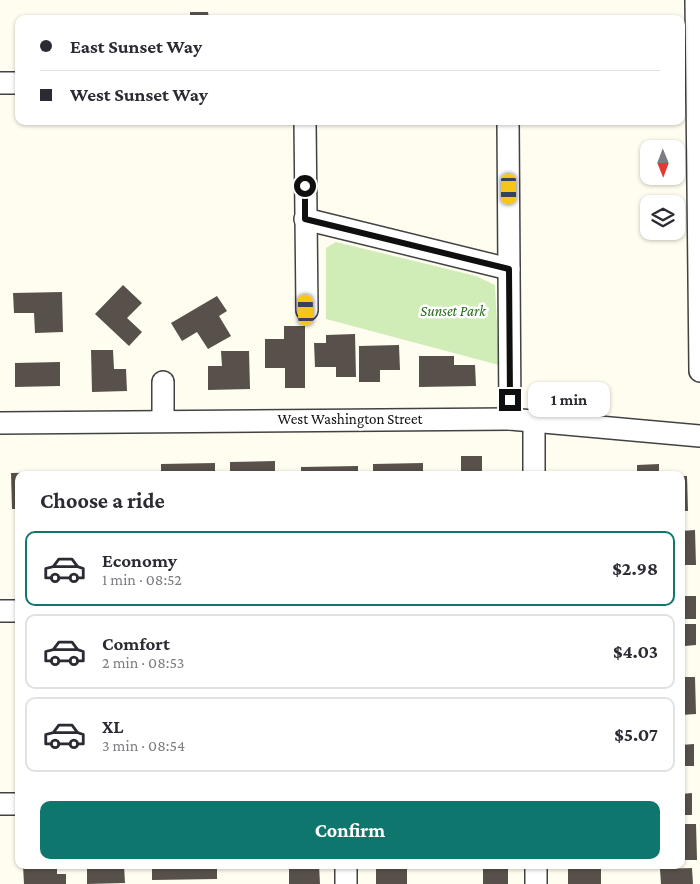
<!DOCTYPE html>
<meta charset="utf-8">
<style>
:root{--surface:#fff;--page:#f7f7f7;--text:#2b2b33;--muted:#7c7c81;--line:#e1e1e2;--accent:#0f766e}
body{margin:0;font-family:"Crimson Pro",serif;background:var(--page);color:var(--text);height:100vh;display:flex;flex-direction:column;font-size:19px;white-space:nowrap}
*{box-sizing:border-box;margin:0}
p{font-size:16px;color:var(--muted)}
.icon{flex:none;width:28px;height:28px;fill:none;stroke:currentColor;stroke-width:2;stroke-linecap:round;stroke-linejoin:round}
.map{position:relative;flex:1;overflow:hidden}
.sheet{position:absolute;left:15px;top:471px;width:670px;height:398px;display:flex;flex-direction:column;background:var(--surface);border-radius:10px;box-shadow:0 1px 4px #0004}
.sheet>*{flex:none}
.hud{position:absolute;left:15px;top:15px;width:670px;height:110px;border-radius:10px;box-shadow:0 1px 4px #0004;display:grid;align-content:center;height:110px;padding:0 25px;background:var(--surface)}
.needle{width:32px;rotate:179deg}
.tools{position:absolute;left:640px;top:140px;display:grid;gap:10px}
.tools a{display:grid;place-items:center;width:45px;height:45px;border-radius:10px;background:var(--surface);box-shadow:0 1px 4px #0004;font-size:25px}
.end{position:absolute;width:22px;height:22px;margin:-11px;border:6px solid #0f0f0f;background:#fff;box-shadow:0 0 0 2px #fff}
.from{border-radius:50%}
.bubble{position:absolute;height:35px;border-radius:10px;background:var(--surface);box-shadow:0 1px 4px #0004;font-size:16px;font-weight:700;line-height:35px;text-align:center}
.car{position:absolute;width:15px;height:30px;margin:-15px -8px;border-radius:6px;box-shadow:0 0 4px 1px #0007;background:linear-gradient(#f5c518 24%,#345 0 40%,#f5c518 0 76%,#345 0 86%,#f5c518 0)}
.hud b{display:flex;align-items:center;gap:18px;height:48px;font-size:19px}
.hud b+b{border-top:1px solid var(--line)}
.hud i{width:12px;height:12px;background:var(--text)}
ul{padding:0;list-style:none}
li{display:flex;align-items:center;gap:15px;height:75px;margin:0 10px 8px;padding:0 15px;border:2px solid var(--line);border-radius:10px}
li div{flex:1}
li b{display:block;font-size:19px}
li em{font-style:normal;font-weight:700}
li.on{border-color:var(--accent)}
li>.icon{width:45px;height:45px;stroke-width:1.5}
h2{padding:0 25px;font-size:22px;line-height:60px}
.action{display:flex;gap:10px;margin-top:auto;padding:10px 25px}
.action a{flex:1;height:58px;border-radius:10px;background:var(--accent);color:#fff;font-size:20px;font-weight:700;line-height:58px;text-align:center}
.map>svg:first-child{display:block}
.green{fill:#d0ecb7}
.building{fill:#58504a}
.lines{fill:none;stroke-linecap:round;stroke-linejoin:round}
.minor-casing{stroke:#424242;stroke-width:24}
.minor{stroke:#fff;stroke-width:21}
.route{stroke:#0f0f0f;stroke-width:6}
.labels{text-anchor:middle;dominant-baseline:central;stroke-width:5;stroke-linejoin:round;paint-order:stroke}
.park-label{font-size:15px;font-style:italic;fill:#286b1b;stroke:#fff}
.street-label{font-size:15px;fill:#0f0f0f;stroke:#fff}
</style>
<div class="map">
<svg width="700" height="884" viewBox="0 0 700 884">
<rect width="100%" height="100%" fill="#fffdf0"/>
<polygon class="green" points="336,242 476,276 495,285 499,365 326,319 326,248"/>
<g class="building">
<polygon points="190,12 208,12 209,19 190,19"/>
<polygon points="123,285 142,303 127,318 142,332 129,346 95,314"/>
<polygon points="62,292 63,332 35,333 34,313 14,313 13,293"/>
<polygon points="217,296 227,311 219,316 231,336 208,349 197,332 182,341 171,323"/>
<polygon points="284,326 305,326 305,388 285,388 285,368 265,368 265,339 284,339"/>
<polygon points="355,334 356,377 336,377 336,367 315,367 314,343 326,343 326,335"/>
<polygon points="399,345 400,370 380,370 380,382 359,382 359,346"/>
<polygon points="91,350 113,350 114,369 126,369 127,391 92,392"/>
<polygon points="221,351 249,351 250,389 208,390 208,366 222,366"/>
<polygon points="419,356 454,356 454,365 475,365 476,386 419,387"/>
<polygon points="60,362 60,386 15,387 15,363"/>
<rect x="461" y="456" width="21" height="19"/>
<polygon points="275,461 275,475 230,475 230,462"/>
<polygon points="215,463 215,475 161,475 161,464"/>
<polygon points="423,463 423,475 373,475 373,464"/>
<polygon points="659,464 659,475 637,475 637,465"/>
<polygon points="358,466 358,475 301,475 301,467"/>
<polygon points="625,471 625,475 568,475 568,472"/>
<polygon points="68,472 68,475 19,475 19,509 12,509 11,473"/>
<polygon points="681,476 687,476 688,511 681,511"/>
<polygon points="695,530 696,565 681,565 681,531"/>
<polygon points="681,575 683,575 684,596 696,596 696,619 681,619"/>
<polygon points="681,624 696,624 696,645 685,646 685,666 681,666"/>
<rect x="17" y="636" width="2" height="26"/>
<polygon points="681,677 695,677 696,714 681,715"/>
<polygon points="694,744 694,766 681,766 681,745"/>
<polygon points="692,793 692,815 681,815 681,794"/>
<polygon points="681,824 696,824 697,860 681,860"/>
<polygon points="23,865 57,865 57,874 66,874 66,884 24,884"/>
<polygon points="87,865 124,865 125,883 87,884"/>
<polygon points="152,865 217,865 217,879 152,880"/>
<polygon points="289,865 319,865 320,884 289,884"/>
<rect x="376" y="865" width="31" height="19"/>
<rect x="483" y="865" width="25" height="19"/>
<rect x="568" y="865" width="33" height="19"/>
<polygon points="692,868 693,884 661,884 660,869"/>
</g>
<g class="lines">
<defs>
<g id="minor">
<polyline points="696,0 700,371"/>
<polyline points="0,83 19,83"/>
<polyline points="305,121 307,310"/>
<polyline points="508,121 510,419"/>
<polyline points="305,219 509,269"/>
<polyline points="163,382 163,420"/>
<polyline points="534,421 534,475"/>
<polyline points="0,423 510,419 700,436"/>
<polyline points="0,611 19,611"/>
<polyline points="0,804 19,804"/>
<polyline points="346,865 346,884"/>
<polyline points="536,865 536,884"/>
</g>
</defs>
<use href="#minor" class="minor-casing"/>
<use href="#minor" class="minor"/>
</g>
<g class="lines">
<polyline class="route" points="305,186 305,219 509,269 510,400"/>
</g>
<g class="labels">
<g class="park-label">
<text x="453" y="311">Sunset Park</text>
</g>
<g class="street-label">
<text x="350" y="419">West Washington Street</text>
</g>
</g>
</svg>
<div class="tools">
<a><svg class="needle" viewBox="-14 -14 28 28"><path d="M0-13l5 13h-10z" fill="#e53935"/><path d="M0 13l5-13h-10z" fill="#7c7c81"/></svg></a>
<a><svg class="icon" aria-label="layers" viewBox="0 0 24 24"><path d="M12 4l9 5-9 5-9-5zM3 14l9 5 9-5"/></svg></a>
</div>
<i class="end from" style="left:305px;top:186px"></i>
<i class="end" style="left:510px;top:400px"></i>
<div class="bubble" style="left:528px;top:382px;width:82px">1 min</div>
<i class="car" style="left:509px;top:189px;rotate:180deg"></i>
<i class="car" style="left:306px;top:310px;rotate:359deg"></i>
<div class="hud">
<b><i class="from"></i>East Sunset Way</b>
<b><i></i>West Sunset Way</b>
</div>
<section class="sheet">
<h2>Choose a ride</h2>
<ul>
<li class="on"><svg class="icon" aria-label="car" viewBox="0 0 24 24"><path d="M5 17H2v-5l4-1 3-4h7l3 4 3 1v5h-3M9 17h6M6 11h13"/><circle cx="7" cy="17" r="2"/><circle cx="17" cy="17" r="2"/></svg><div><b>Economy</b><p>1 min · 08:52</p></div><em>$2.98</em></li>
<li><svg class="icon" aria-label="car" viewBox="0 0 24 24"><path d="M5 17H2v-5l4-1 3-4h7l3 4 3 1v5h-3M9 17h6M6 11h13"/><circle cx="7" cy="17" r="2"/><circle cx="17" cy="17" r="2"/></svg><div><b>Comfort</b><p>2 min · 08:53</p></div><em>$4.03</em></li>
<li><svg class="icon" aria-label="car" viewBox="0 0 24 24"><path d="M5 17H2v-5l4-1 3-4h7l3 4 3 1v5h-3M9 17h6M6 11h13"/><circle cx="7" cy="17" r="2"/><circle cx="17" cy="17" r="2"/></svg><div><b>XL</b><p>3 min · 08:54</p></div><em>$5.07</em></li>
</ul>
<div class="action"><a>Confirm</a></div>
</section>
</div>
